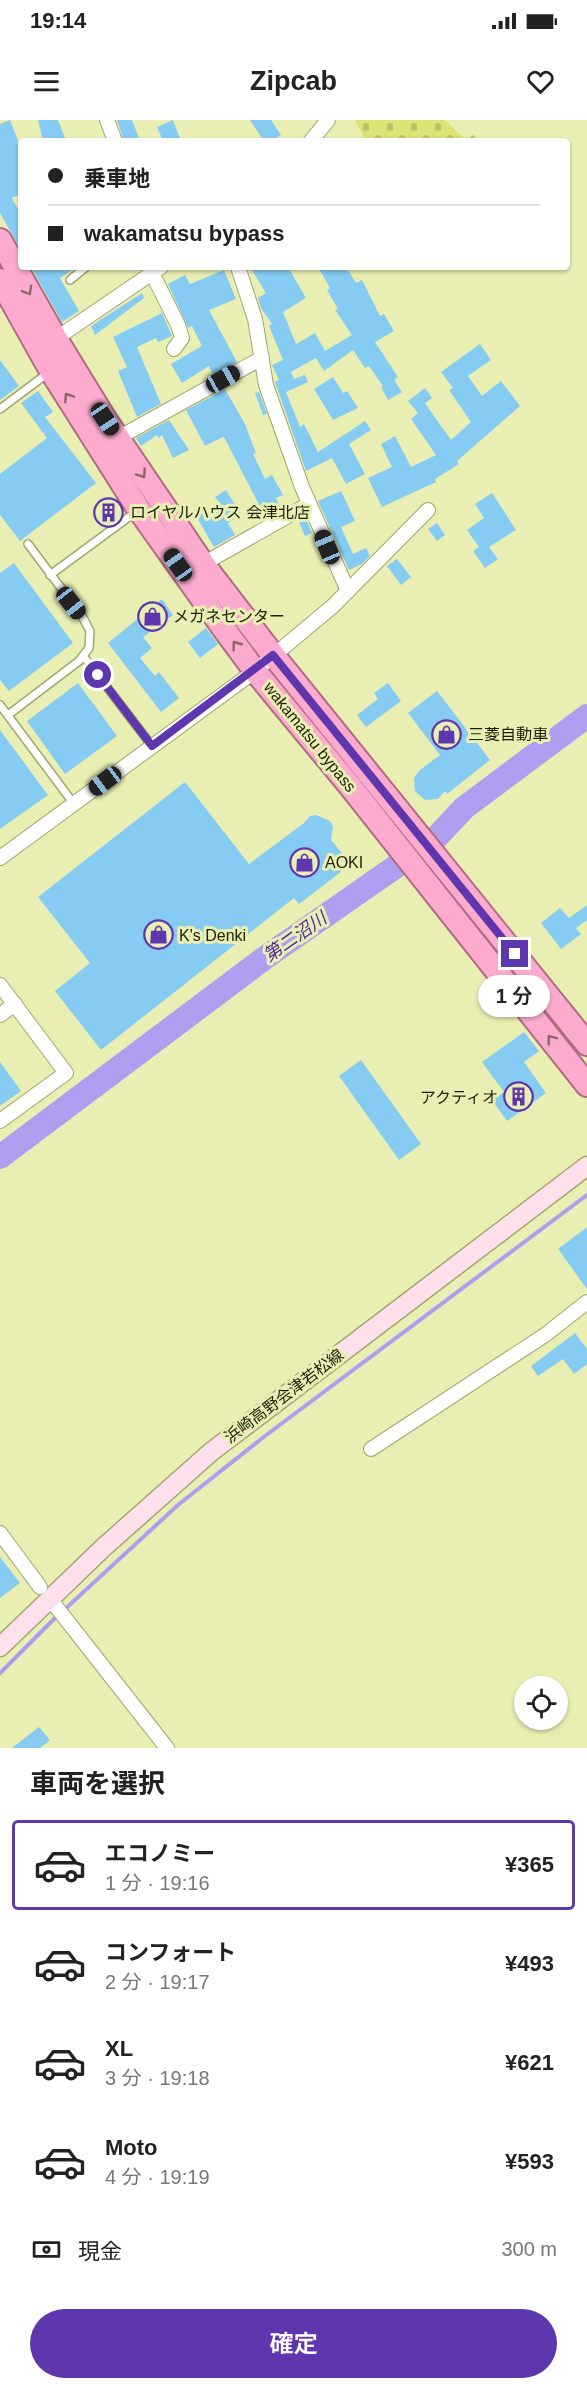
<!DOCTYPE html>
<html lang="ja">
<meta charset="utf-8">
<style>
:root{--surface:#fff;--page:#f2f2f2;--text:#222;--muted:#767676;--line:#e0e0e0;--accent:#5e37af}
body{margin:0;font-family:Helvetica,"Noto Sans JP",sans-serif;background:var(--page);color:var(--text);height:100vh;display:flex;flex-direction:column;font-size:22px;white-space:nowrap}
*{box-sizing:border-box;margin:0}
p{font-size:20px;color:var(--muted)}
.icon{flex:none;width:33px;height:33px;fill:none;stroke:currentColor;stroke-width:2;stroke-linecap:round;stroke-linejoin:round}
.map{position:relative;height:1628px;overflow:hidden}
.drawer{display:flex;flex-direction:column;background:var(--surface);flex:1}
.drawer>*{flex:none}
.top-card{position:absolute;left:18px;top:18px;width:552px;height:132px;border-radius:6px;box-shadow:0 2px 4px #0004;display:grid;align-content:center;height:132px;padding:0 30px;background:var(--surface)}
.tools{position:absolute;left:514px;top:1556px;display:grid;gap:12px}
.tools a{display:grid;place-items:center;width:54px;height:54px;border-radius:50%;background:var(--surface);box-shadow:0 2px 4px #0004;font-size:30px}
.end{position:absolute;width:27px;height:27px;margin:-14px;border:8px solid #5e37af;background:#fff;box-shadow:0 0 0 3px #fff}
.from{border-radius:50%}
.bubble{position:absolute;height:42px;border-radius:21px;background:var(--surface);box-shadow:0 2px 4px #0004;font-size:20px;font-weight:600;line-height:42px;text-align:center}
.car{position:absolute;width:18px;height:36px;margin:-18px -9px;border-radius:8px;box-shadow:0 0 4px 2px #0007;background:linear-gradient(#222 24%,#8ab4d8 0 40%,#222 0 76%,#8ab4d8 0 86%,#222 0)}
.top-card b{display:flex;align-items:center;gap:21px;height:57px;font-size:22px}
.top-card b+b{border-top:2px solid var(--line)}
.top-card i{width:15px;height:15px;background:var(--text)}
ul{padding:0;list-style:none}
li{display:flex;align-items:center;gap:18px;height:90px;margin:0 12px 9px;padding:0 18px;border:3px solid transparent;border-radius:6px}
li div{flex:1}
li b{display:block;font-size:22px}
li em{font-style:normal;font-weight:600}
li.active{border-color:var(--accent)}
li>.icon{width:54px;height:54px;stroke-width:1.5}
h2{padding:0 30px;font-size:27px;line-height:72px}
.pay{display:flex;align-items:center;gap:15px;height:66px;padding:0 30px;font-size:22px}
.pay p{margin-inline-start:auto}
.cta{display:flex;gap:12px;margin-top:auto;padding:12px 30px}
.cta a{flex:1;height:69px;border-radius:36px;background:var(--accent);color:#fff;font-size:24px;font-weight:600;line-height:69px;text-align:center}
.status{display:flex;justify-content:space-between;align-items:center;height:42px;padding:0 30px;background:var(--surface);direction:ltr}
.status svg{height:16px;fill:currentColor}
header{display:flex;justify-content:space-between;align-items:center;height:78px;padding:0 30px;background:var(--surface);font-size:27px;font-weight:600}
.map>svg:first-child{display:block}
.cemetery{fill:url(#cemetery-stones)}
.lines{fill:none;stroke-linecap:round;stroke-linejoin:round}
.stream{stroke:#af9ef0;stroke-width:4}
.river{stroke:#af9ef0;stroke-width:24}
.building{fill:#86ccf2}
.service-casing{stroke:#a1a66d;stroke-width:10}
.minor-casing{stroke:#a1a66d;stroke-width:16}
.secondary-casing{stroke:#a1a66d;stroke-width:21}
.trunk-casing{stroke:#ae6c81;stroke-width:26}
.service{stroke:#fff;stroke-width:7}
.minor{stroke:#fff;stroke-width:14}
.secondary{stroke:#fee0ed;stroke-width:18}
.trunk{stroke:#fcabce;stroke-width:22}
.oneway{stroke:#8d656b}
.route{stroke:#5e37af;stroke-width:8}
.labels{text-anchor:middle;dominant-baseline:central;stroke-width:6;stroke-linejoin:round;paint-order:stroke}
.poi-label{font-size:16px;fill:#1e1f08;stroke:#e9efb3;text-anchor:start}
.street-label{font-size:16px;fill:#1e1f08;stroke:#e9efb3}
.water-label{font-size:18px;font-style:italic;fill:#51289e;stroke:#e9efb3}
</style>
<div class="status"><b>19:14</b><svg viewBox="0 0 49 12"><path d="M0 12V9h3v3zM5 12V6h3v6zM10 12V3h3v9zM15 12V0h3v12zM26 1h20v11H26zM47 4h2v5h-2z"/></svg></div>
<header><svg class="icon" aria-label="menu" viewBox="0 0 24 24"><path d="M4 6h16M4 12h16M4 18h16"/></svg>Zipcab<svg class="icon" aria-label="heart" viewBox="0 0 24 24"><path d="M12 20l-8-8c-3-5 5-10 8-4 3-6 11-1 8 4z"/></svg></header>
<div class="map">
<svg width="587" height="1628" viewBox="0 0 587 1628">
<defs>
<pattern id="cemetery-stones" width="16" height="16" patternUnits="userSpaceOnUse" patternTransform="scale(1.5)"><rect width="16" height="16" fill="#dae374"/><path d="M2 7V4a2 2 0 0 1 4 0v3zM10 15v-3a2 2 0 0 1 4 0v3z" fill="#bbc263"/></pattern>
</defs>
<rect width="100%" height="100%" fill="#e9efb3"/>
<polygon class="cemetery" points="355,0 445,0 466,20 473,15 478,21 366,21"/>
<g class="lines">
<g class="stream">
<polyline points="64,1490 178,1385 265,1316 587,1075"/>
<polyline points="0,1553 58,1495"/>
</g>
<polyline class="river" points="0,1037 266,837 434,720 464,688 587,596"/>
</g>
<g class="building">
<polygon points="10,0 21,28 21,74 12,78 21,95 21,130 0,93 0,4"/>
<polygon points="38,0 58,0 65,18 56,21 43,21"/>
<polygon points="117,0 132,0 140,21 124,21"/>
<polygon points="173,0 181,21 163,21 157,7"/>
<polygon points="250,0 271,0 281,15 271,21 264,21"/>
<polygon points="31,147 77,147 60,158 79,191 62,202"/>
<polygon points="250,147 288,147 306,178 283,192 296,224 315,213 325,231 352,215 335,190 338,189 327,170 330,168 318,147 346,147 356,163 362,160 380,196 384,194 394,211 375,222 398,257 394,260 402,272 388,280 381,267 383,266 369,246 365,248 353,230 324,251 316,238 291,252 294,259 305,255 308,262 286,272 300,307 304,304 318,332 365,301 371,310 349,324 365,354 346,364 332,338 306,351 275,262 279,260 272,245 283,240 269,206 272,204 261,188 258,178 266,173"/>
<polygon points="224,150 236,179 209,190 237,242 213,255 209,246 182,263 171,244 202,226 192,206 188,208 168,164 185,155 190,164"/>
<polygon points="142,173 144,178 95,215 91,206"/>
<polygon points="162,193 172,216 158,222 156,218 137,227 161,284 137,297 118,251 127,247 113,217"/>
<polygon points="480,224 491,240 468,256 482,276 501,261 520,286 457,341 459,344 435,359 436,362 382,387 368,358 392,347 381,324 395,316 411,347 436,335 411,299 418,293 408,281 425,268 432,278 425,283 451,320 471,302 449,270 453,268 441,252"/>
<polygon points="0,240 19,266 0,280"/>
<polygon points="333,257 343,273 347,271 358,288 333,300 314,269"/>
<polygon points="225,269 245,304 256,333 253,334 265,359 272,355 283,375 276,378 281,389 266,398 225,319 223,317 205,326 186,290"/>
<polygon points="38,271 53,292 45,297 96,363 20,421 0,395 0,354 47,318 21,283"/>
<polygon points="259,272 267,294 263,295 255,273"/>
<polygon points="169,300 189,330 173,338 162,315 158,318 157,315 141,326 136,318"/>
<polygon points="226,370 241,394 228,403 235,415 214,427 196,396 219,382 215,377"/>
<polygon points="341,371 355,401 341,407 353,434 366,428 370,436 362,444 349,450 318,381"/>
<polygon points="492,373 516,410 489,427 498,439 485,448 473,431 479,427 467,410 484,398 475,384"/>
<polygon points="108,382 119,396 110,403 99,389"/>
<polygon points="306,399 312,413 305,416 299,402"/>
<polygon points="437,403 445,415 437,421 428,409"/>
<polygon points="397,439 411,457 401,465 387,446"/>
<polygon points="14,443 73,523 9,571 0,560 0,453"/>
<polygon points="162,479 173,495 143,517 152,528 140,538 155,556 159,552 179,578 161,592 108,523"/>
<polygon points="206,508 218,524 200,538 188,522"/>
<polygon points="78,563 117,616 65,654 27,601"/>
<polygon points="388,563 401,581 366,607 357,595 378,579 374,573"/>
<polygon points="437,571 490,640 447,674 445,671 438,679 425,680 415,671 414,658 420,650 440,635 408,593"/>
<polygon points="0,610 48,675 0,709"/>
<polygon points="185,662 249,744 304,703 310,696 316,695 330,701 333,706 331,720 346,738 336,745 341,752 299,784 294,778 101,930 55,871 90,843 38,777"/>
<polygon points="587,785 587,800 576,808 581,814 561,829 541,803 560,788 569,798"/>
<polygon points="524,912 539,931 524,942 546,973 507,1001 492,980 504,972 482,942"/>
<polygon points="361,940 421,1024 399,1040 339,956"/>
<polygon points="0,942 21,971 0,986"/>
<polygon points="587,1107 587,1169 558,1129"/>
<polygon points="575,1213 587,1229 587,1244 574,1254 563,1239 538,1256 531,1246"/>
<polygon points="0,1437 20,1463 0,1478"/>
<polygon points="39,1607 50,1620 40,1628 12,1628"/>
</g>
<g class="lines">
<defs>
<g id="service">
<polyline points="70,160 86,147"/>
<polyline points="0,289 48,253"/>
<polyline points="50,455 137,391"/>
<polyline points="84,537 152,626"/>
<polyline points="0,585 74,684"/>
<polyline points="8,595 79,541 89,528 90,511 82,496 28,424"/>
</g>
<g id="minor">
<polyline points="107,0 115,21"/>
<polyline points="311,21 328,0"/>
<polyline points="238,147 255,199 266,265 302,367 348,471"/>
<polyline points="152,153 178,205 182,218 174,229"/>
<polyline points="51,222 161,147"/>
<polyline points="118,318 262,238"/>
<polyline points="203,444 309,384"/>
<polyline points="0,738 255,551 333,486 428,390"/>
<polyline points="0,865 66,953 0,1001"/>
<polyline points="0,895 15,884"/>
<polyline points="371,1329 545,1215 587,1182"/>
<polyline points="0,1413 40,1467"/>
<polyline points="50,1479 167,1628"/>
</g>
<polyline id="secondary" points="0,1527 104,1427 211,1332 587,1046"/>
<g id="trunk">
<polyline points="0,120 56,219 105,299 203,444 273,535 587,924"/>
<polyline points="0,160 51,251 139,390 221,505 255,551 350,666 587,965"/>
</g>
</defs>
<use href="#service" class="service-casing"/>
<use href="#minor" class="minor-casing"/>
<use href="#secondary" class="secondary-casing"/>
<use href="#trunk" class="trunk-casing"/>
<use href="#service" class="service"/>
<use href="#minor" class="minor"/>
<use href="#secondary" class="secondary"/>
<use href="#trunk" class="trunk"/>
</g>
<defs><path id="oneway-chevron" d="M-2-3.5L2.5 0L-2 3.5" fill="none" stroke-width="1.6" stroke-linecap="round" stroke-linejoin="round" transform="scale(1.5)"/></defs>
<g class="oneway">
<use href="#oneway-chevron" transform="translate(28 171) rotate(60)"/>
<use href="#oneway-chevron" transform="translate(68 277) rotate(-123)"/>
<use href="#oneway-chevron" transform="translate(142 354) rotate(56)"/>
<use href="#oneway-chevron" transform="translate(236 525) rotate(-127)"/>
<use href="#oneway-chevron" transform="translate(551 919) rotate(-128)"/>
</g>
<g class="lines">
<polyline class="route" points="98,555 152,626 273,535 515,834"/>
</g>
<defs>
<symbol id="building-ring" viewBox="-11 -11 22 22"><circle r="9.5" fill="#e9efb3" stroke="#5e37af" stroke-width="1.5"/><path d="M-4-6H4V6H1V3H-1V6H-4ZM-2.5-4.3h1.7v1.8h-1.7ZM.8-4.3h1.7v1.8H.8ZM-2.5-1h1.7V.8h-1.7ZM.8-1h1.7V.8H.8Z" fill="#5e37af"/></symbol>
<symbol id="shop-ring" viewBox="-11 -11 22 22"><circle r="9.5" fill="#e9efb3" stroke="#5e37af" stroke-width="1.5"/><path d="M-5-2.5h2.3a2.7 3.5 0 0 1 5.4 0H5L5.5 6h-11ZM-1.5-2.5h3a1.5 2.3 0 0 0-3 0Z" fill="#5e37af"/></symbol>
</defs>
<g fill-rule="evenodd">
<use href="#building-ring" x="92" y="376" width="33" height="33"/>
<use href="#shop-ring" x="136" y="480" width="33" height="33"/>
<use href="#shop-ring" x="430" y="598" width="33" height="33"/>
<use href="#shop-ring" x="288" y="726" width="33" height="33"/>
<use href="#shop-ring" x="142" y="798" width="33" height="33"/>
<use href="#building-ring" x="502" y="960" width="33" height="33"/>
</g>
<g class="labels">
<g class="poi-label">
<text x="130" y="392">ロイヤルハウス 会津北店</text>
<text x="173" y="496">メガネセンター</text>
<text x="468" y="614">三菱自動車</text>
<text x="325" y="742">AOKI</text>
<text x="179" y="815">K's Denki</text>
<text x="498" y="977" text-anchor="end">アクティオ</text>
</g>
<g class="street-label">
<text transform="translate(310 617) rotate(51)">wakamatsu bypass</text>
<text transform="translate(284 1276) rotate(-37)">浜崎高野会津若松線</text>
</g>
<g class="water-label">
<text transform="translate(295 817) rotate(-35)">第二沼川</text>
</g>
</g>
</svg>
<div class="tools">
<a><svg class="icon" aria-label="locate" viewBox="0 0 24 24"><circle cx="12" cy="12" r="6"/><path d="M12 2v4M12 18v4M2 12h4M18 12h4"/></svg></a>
</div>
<i class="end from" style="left:98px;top:555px"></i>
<i class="end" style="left:515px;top:834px"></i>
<div class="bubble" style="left:478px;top:855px;width:72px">1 分</div>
<i class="car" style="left:223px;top:259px;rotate:61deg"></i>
<i class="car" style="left:105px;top:299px;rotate:146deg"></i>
<i class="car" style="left:327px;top:427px;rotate:337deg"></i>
<i class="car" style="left:178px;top:445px;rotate:325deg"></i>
<i class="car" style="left:71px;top:483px;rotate:142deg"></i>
<i class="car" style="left:105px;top:661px;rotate:233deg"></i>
<div class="top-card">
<b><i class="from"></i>乗車地</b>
<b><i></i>wakamatsu bypass</b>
</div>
</div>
<section class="drawer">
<h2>車両を選択</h2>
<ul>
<li class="active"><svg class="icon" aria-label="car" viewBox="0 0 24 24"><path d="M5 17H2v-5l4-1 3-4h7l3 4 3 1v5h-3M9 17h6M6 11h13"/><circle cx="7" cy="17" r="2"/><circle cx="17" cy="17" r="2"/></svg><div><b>エコノミー</b><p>1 分 · 19:16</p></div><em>¥365</em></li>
<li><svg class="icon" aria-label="car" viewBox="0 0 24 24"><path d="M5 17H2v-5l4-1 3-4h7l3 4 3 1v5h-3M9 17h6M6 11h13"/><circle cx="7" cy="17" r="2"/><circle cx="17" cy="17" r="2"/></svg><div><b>コンフォート</b><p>2 分 · 19:17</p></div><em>¥493</em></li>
<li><svg class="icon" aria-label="car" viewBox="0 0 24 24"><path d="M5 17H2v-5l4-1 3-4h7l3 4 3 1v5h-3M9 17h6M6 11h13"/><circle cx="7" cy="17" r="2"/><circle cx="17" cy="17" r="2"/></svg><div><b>XL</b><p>3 分 · 19:18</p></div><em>¥621</em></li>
<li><svg class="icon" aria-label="car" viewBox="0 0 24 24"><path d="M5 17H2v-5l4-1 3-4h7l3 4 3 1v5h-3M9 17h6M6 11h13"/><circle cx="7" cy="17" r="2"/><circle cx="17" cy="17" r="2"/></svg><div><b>Moto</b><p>4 分 · 19:19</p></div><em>¥593</em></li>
</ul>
<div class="pay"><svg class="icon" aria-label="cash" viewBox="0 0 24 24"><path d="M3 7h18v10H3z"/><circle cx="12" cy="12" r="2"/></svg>現金<p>300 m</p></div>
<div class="cta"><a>確定</a></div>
</section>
